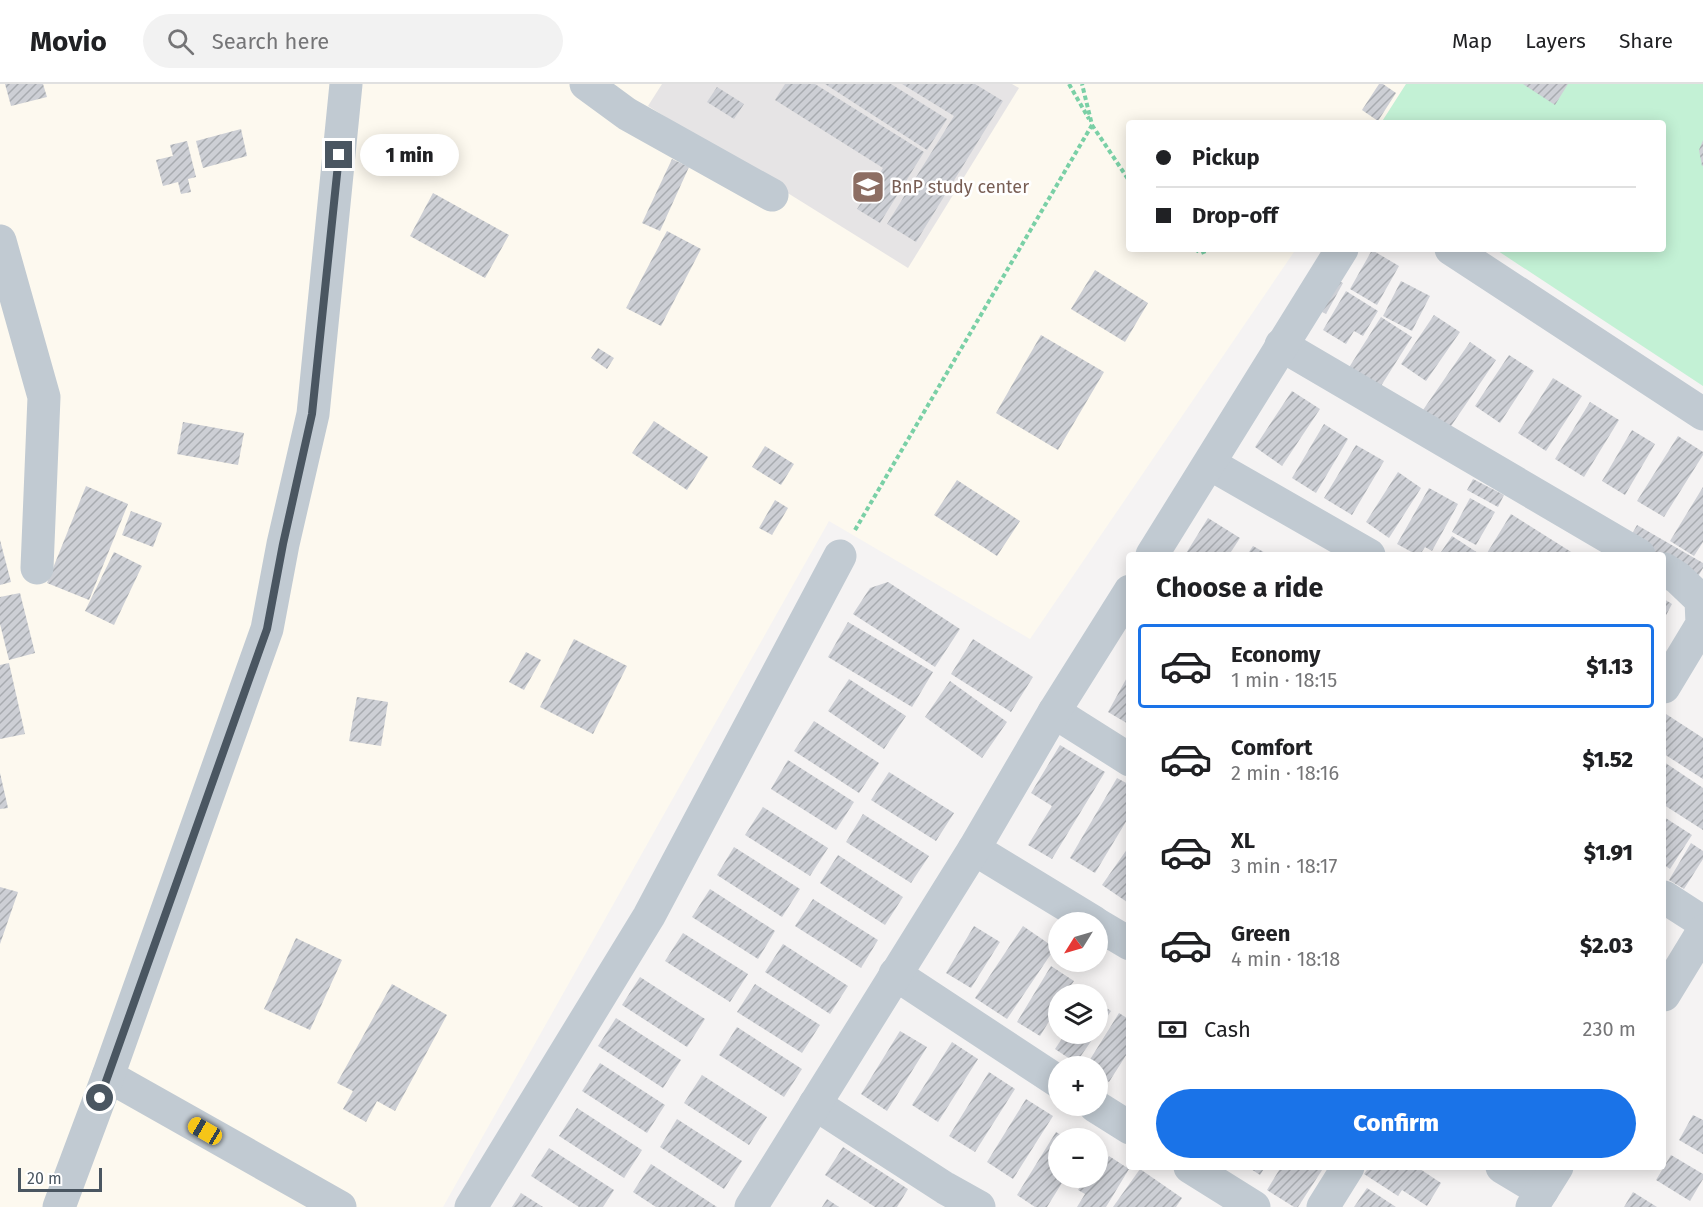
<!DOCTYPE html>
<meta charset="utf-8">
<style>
:root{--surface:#fff;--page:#f2f2f2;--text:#202124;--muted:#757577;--line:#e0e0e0;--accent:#1a73e8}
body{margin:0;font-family:"Fira Sans",sans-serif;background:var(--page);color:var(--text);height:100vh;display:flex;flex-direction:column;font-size:22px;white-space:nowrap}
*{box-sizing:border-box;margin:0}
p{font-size:20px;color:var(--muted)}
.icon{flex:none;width:33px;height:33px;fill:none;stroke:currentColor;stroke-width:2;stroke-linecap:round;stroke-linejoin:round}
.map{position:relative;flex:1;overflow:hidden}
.panel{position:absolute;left:1126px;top:468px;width:540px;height:618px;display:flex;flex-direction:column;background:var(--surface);border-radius:6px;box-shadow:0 3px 15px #0003}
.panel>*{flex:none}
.top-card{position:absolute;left:1126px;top:36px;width:540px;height:132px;border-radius:6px;box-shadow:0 3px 15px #0003;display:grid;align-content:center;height:132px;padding:0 30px;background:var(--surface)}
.needle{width:39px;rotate:233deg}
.buttons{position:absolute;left:1048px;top:828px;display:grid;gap:12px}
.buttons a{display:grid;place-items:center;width:60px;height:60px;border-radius:50%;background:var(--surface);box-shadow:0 3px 15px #0003;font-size:30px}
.scale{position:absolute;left:18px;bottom:15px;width:84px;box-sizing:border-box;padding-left:6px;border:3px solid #4a5661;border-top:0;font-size:16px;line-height:21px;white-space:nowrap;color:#4a5661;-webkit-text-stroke:4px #fff;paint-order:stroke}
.end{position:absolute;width:27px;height:27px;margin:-14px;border:8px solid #4a5661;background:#fff;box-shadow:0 0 0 3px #fff}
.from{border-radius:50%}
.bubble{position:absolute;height:42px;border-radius:21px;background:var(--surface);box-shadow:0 3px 15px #0003;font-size:20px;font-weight:800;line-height:42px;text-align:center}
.car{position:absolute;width:18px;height:36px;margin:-18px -9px;border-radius:8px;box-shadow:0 0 4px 2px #0007;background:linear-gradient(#f5c518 24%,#345 0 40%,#f5c518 0 76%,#345 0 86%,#f5c518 0)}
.top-card b{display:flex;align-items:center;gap:21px;height:57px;font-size:22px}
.top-card b+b{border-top:2px solid var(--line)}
.top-card i{width:15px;height:15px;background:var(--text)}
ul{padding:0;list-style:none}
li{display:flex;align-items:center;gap:18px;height:84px;margin:0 12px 9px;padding:0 18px;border:3px solid transparent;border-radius:6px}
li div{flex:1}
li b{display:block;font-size:22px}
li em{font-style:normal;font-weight:800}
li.on{border-color:var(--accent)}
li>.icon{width:54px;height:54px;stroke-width:1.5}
h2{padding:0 30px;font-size:27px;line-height:72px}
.pay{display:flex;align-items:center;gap:15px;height:66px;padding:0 30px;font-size:22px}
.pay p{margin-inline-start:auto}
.button{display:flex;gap:12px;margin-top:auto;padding:12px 30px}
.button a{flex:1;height:69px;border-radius:36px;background:var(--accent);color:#fff;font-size:24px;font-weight:800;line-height:69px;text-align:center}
header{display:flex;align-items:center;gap:36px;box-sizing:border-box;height:84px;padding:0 30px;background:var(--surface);border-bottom:2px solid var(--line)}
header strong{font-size:28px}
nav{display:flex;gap:33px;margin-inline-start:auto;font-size:21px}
.search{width:420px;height:54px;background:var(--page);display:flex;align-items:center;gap:15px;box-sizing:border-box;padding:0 21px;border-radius:33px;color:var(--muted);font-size:22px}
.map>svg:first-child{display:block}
.commercial{fill:#fdf9ef}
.education{fill:#e6e4e5}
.park{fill:#c3f1d5}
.building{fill:url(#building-hatch)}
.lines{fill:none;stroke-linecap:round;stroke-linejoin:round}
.path{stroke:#7ad0a6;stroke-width:4;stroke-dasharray:4.5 3;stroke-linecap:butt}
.minor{stroke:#c1cad2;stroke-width:33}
.route{stroke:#4a5661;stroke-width:8}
.labels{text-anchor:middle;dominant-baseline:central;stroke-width:5;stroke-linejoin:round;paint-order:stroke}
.education-label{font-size:18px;fill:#785e54;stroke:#fff;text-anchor:start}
</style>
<header>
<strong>Movio</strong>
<div class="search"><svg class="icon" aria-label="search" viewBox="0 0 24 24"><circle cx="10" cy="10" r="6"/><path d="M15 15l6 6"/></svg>Search here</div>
<nav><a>Map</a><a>Layers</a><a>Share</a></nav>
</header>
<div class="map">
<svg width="1703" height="1123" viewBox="0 0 1703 1123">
<defs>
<pattern id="building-hatch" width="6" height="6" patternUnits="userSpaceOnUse" patternTransform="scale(1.5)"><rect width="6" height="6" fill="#cdcfd5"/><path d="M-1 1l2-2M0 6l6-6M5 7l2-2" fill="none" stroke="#a8abb0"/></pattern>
</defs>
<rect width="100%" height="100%" fill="#f5f3f3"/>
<polygon class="commercial" points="0,0 1406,0 1381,39 1130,39 1130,165 1296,165 1030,555 829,437 443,1123 0,1123"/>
<polygon class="education" points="662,0 1012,0 1019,4 908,184 648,22"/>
<polygon class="park" points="1406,0 1703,0 1703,302 1495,165 1664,165 1664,39 1381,39"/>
<g class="building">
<polygon points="5,0 43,0 47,13 11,22"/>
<polygon points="785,0 815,0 924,68 880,139 857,125 883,84 775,16"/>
<polygon points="825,0 891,0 947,35 927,66"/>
<polygon points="902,0 975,0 1003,17 916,158 887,140 954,32"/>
<polygon points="1379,0 1383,0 1396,9 1378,37 1362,26"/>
<polygon points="1523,0 1568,0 1555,21"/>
<polygon points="717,3 744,20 734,35 707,18"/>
<polygon points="241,45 247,72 203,84 196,57"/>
<polygon points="1703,56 1703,82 1702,82 1699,66"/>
<polygon points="187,57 196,93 188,95 191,108 181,110 178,98 163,102 156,76 173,72 170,61"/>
<polygon points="672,75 689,83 660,147 642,139"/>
<polygon points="433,109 509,151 485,194 410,152"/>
<polygon points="667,147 701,165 661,242 626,224"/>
<polygon points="1372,166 1399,182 1377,221 1350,205"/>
<polygon points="1095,186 1148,219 1125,258 1071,225"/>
<polygon points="1331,193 1343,199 1326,230 1314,224"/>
<polygon points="1401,197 1430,212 1412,247 1383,232"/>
<polygon points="1346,207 1378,227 1363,252 1354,247 1346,260 1323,246"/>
<polygon points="1434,231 1460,248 1426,297 1401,280"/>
<polygon points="1381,233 1412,253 1379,305 1348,285"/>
<polygon points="1041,251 1104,288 1058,366 996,329"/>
<polygon points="1470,258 1496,276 1449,345 1423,326"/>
<polygon points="598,264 614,274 607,285 591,274"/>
<polygon points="1509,271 1534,287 1500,339 1475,322"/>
<polygon points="1553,294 1582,312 1546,367 1518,349"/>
<polygon points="1292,307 1320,325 1282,382 1255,363"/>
<polygon points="1590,318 1619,336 1584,393 1555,375"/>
<polygon points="654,337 708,373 687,406 632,369"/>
<polygon points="183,338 244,349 238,381 177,370"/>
<polygon points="1324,340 1348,355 1316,409 1292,394"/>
<polygon points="1632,346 1655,360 1625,411 1602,397"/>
<polygon points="1678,352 1703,368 1703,371 1664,433 1637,417"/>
<polygon points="1356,361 1384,377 1352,431 1324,414"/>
<polygon points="765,362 794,380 781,401 752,383"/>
<polygon points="1398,388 1421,404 1389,454 1366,438"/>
<polygon points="1473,395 1504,411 1498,423 1467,406"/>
<polygon points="957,396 1020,437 997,472 934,431"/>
<polygon points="86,402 128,420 89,516 47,499"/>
<polygon points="1703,403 1703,458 1694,472 1670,457"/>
<polygon points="1429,404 1458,420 1432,467 1425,463 1420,471 1417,471 1397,460"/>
<polygon points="1470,414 1495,428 1476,461 1452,448"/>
<polygon points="775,416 788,424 772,451 759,444"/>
<polygon points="131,427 162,439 153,463 122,451"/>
<polygon points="1511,430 1576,471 1491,471 1487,469"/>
<polygon points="1208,434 1240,454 1229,471 1185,471"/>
<polygon points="1637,441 1703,479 1703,484 1696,496 1664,471 1652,471 1628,457"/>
<polygon points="1452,452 1481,471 1439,471"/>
<polygon points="0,456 11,498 0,501"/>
<polygon points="1253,462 1269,471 1247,471"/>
<polygon points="114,468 142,482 114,541 85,527"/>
<polygon points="888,498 960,545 935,583 853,530 870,504"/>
<polygon points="20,509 35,569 9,576 0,540 0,513"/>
<polygon points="1664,515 1672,520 1664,535"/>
<polygon points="848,538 933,588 912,623 828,573"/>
<polygon points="574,555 627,582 593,650 540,623"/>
<polygon points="973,555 1033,593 1011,628 951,590"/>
<polygon points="526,568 541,576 524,606 509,598"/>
<polygon points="9,579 25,650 0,655 0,581"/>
<polygon points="1130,588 1130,641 1108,628"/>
<polygon points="849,595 906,632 884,665 828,627"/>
<polygon points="950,597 1007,638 982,674 925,633"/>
<polygon points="357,613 388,618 381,662 349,657"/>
<polygon points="1666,630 1703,654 1703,695 1664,670 1664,635"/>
<polygon points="814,637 879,679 859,709 794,667"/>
<polygon points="1060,661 1105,688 1052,775 1028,761 1052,722 1031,709"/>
<polygon points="788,676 854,718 836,746 771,705"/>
<polygon points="1664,678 1703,704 1703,746 1664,721"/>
<polygon points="889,688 954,729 936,757 871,716"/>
<polygon points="0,689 8,724 0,725"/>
<polygon points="1117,694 1130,701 1130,731 1095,789 1070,774"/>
<polygon points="763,723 828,764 810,792 745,751"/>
<polygon points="863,730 929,772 911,799 846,758"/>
<polygon points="1664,733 1692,751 1670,785 1664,781"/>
<polygon points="1691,759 1703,767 1703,775 1684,805 1669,796"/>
<polygon points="1130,761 1130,814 1127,818 1102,801"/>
<polygon points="734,763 800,805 782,833 717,791"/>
<polygon points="838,771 903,813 885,841 820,799"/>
<polygon points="0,803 18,808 0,860"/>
<polygon points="710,805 775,847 758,875 692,833"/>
<polygon points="813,815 878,856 861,884 795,842"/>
<polygon points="974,842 1000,858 971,904 946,889"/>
<polygon points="1023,842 1055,864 1007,935 975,914"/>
<polygon points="683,849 748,890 730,918 665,877"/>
<polygon points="296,854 342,876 310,946 264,925"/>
<polygon points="783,860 848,902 830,930 765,888"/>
<polygon points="1051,882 1074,897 1065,910 1059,910 1059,921 1040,952 1017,938"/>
<polygon points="640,893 705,935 687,963 622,921"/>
<polygon points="392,900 447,931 395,1027 377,1017 366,1038 343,1025 353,1007 337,999"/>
<polygon points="755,900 820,941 802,969 737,928"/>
<polygon points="1098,918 1111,927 1098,947"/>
<polygon points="1119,929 1130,936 1130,965 1109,998 1098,991 1098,982 1086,982"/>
<polygon points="616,934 681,976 663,1004 598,962"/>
<polygon points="737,943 802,985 784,1013 719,971"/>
<polygon points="900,947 927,963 887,1027 861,1010"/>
<polygon points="1065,950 1096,950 1076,979 1055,965"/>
<polygon points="952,958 978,975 938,1038 912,1021"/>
<polygon points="600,979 665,1021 647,1049 582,1007"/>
<polygon points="989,988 1015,1005 975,1068 949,1052"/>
<polygon points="702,991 767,1033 749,1061 684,1019"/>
<polygon points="1026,1015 1053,1032 1013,1095 987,1078"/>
<polygon points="577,1024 642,1066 624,1094 559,1052"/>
<polygon points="1693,1031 1703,1036 1703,1070 1679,1056"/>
<polygon points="677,1035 742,1077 724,1105 660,1063"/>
<polygon points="1056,1048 1066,1054 1059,1054 1059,1094 1065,1094 1047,1123 1035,1123 1017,1111"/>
<polygon points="843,1063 908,1105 897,1123 875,1123 825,1091"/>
<polygon points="549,1064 614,1106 603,1123 579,1123 531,1092"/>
<polygon points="1671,1071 1703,1090 1703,1095 1690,1117 1656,1096"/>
<polygon points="1109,1072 1129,1085 1106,1123 1077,1123 1085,1110 1078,1106 1086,1094 1098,1094 1098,1080 1102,1083"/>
<polygon points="651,1080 717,1123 656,1123 633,1108"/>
<polygon points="1248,1083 1265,1083 1260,1091"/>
<polygon points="1281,1083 1324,1083 1298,1123 1294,1123 1267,1106"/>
<polygon points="1369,1083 1417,1083 1441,1099 1427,1122 1402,1106 1398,1112 1364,1090"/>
<polygon points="1140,1085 1182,1114 1176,1123 1113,1123"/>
<polygon points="1367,1104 1396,1123 1354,1123"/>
<polygon points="1633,1108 1657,1123 1624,1123"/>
<polygon points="521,1109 543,1123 512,1123"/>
<polygon points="827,1115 839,1123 822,1123"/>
</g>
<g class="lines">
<g class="path">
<polyline points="1069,0 1089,35"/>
<polyline points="1092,41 1130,98"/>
<polyline points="1195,165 1201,169 1211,165"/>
<polyline points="855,446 1092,41 1082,0"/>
</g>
<g class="minor">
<polyline points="586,0 627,30 772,111"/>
<polyline points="0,157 44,313 37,484"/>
<polyline points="1451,165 1703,330"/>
<polyline points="1281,261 1639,471"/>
<polyline points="1210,380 1369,471"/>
<polyline points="1152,471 1342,165"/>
<polyline points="1664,485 1678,494 1701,516 1702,540 1664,603"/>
<polyline points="1054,628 1130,676"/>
<polyline points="974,765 1094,838"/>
<polyline points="1664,813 1703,838"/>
<polyline points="1098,841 1130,860"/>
<polyline points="895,890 1059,998"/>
<polyline points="1664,911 1703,847"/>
<polyline points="108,992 340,1123"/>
<polyline points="815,1020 945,1104 979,1123"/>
<polyline points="1095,1022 1130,1044"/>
<polyline points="1190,1083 1254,1123"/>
<polyline points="1502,1083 1542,1107"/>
<polyline points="59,1123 108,992 267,545 283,460 313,330 346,0"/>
<polyline points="471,1123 649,832 840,472"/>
<polyline points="751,1123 974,765 1054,628 1130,507"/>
<polyline points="1323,1123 1348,1083"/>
<polyline points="1532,1123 1557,1083"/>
</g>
</g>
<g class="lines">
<polyline class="route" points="100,1014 267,545 283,460 312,330 339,71"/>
</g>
<defs>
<symbol id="school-square" viewBox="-11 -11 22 22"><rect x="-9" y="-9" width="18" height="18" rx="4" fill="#8d6e63" stroke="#fff"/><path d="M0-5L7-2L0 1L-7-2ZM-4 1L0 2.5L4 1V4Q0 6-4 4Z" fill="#fff"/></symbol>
</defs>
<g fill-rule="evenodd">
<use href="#school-square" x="849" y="84" width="38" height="38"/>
</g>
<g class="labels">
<g class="education-label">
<text x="891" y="103">BnP study center</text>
</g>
</g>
</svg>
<div class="buttons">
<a><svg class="needle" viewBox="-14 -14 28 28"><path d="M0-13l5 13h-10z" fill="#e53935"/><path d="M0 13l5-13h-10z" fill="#757577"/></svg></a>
<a><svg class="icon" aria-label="layers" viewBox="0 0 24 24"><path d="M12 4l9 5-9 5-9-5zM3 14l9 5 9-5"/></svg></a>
<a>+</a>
<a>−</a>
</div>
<div class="scale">20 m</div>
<i class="end from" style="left:100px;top:1014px"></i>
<i class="end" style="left:339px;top:71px"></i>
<div class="bubble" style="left:360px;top:50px;width:99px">1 min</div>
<i class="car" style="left:205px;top:1047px;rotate:300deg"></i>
<div class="top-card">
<b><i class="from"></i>Pickup</b>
<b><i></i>Drop-off</b>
</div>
<section class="panel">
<h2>Choose a ride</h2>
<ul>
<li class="on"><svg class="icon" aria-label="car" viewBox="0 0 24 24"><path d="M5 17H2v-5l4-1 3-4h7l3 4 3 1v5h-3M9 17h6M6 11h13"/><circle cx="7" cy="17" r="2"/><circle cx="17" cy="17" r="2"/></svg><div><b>Economy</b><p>1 min · 18:15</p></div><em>$1.13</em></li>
<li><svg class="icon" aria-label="car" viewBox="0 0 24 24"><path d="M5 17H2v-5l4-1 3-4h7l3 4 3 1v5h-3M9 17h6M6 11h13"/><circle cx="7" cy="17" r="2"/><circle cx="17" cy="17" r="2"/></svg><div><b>Comfort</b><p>2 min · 18:16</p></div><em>$1.52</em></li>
<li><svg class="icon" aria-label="car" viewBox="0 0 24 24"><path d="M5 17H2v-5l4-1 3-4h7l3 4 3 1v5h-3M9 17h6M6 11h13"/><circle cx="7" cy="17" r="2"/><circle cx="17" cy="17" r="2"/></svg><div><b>XL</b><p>3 min · 18:17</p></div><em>$1.91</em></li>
<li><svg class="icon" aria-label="car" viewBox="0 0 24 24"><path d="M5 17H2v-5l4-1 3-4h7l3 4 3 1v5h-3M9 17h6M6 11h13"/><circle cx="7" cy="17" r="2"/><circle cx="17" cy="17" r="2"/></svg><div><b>Green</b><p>4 min · 18:18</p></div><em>$2.03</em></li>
</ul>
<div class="pay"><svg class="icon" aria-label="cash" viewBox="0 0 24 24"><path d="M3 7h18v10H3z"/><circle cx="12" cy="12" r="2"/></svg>Cash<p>230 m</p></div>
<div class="button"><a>Confirm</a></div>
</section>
</div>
